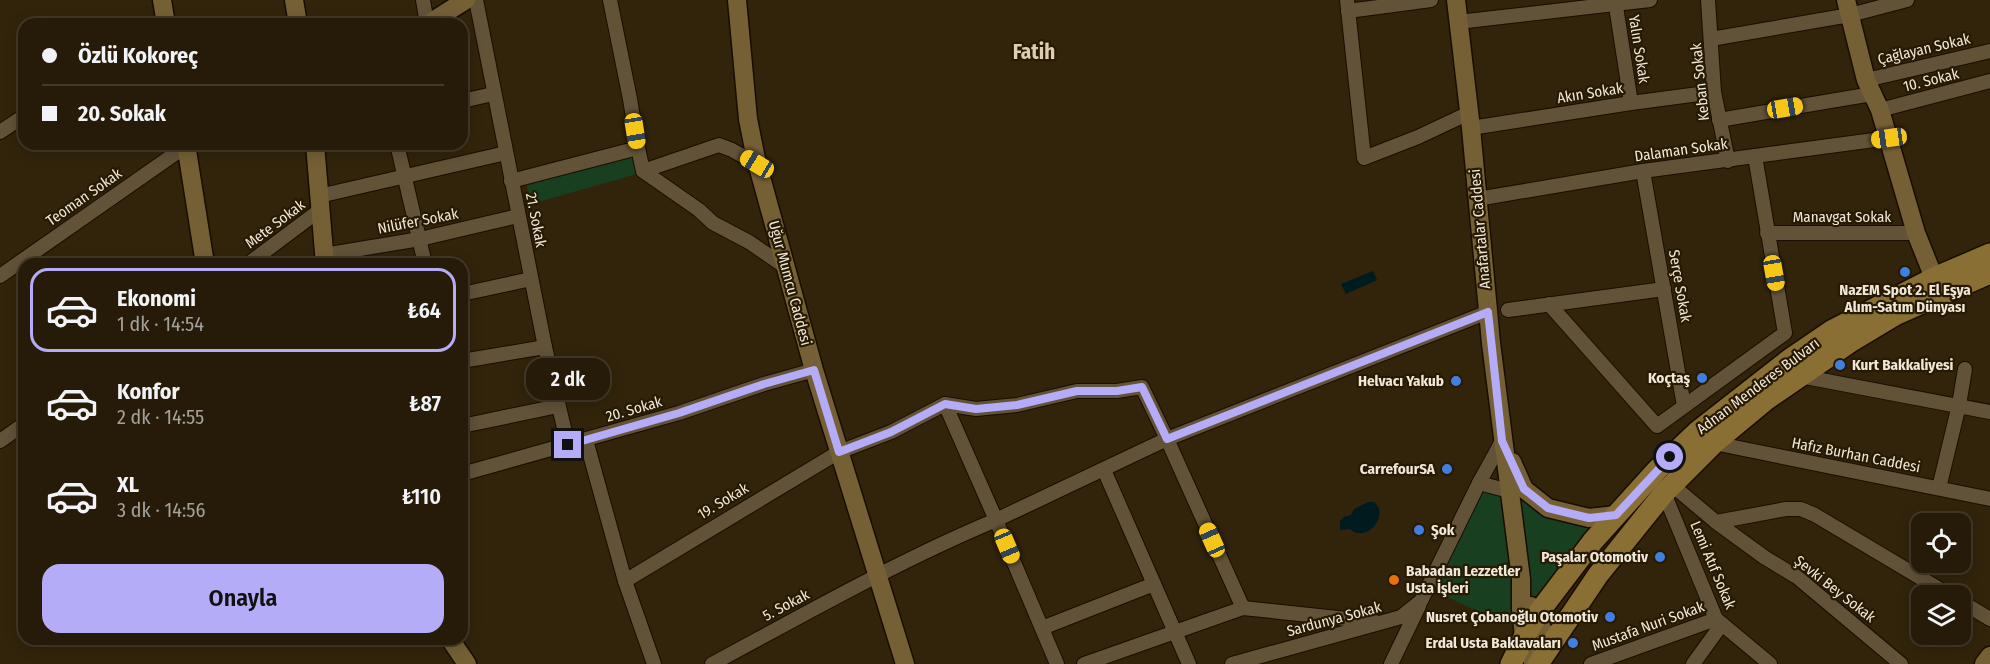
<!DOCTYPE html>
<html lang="tr">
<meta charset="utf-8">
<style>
:root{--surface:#251b08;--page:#312816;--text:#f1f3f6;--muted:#a3a19c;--line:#423929;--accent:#b5acf8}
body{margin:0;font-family:"Fira Sans Condensed",sans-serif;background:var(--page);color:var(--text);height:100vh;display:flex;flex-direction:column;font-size:22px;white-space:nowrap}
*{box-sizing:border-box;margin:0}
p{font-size:20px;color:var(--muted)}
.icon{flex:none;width:33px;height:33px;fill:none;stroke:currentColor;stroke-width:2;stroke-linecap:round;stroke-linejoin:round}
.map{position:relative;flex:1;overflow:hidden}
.details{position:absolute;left:18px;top:258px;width:450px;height:387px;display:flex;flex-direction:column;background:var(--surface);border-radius:18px;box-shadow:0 3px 15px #0003,0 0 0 2px var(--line)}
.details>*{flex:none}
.guide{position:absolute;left:18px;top:18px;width:450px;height:132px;border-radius:18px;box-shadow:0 3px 15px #0003,0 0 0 2px var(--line);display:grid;align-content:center;height:132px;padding:0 24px;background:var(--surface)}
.tools{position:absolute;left:1911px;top:513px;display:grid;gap:12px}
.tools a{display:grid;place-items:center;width:60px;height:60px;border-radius:12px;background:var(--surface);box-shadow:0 3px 15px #0003,0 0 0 2px var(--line);font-size:30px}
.end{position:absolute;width:27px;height:27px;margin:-14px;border:8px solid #b5acf8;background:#111;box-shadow:0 0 0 3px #111}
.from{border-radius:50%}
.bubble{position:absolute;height:42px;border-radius:18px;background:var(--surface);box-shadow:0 3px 15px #0003,0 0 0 2px var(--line);font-size:20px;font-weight:600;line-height:42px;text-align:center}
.car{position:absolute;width:18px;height:36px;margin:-18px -9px;border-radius:8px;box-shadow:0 0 4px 2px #0007;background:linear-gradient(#f5c518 24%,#345 0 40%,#f5c518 0 76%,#345 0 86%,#f5c518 0)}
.guide b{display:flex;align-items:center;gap:21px;height:57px;font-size:22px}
.guide b+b{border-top:2px solid var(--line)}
.guide i{width:15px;height:15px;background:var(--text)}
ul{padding:10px 0 0;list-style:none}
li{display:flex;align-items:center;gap:18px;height:84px;margin:0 12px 9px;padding:0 12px;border:3px solid transparent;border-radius:18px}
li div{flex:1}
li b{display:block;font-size:22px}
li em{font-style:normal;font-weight:600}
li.current{border-color:var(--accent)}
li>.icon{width:54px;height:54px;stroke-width:1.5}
.button{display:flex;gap:12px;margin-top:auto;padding:12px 24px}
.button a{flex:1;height:69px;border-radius:18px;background:var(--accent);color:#111;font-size:24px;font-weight:600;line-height:69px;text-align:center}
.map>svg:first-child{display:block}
.green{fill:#183f1f}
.water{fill:#001b1e}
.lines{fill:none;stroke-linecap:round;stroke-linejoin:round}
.street-casing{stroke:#190d00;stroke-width:16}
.secondary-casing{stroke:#190d00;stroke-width:21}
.primary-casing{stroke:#190d00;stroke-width:24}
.street{stroke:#615238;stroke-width:14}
.secondary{stroke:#756036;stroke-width:18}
.primary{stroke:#896f34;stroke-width:21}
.route{stroke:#b5acf8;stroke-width:8}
.shop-dot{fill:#3f7fe0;stroke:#271a02;stroke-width:2}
.food-dot{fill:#e8710a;stroke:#271a02;stroke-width:2}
.labels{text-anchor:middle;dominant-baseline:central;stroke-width:4.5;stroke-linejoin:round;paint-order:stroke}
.street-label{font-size:15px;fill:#f0e7d8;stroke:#271a02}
.poi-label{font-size:15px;font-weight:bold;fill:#f0e7d8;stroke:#271a02;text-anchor:end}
.district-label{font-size:21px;font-weight:bold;fill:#decdaf;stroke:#271a02}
</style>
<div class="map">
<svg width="1990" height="664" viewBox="0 0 1990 664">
<rect width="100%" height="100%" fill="#31240a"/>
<g class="green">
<polygon points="631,152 637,174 531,204 526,182"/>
<polygon points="1479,483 1509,491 1548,508 1616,515 1539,612 1521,609 1501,622 1427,588"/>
</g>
<g class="water">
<polygon points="1373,271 1377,280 1346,294 1341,284"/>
<path d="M1368 502H1374C1391 516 1365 544 1350 529L1340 530V521L1344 517 1351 515 1354 509Z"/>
</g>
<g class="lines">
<defs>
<g id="street">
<polyline points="423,0 427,24"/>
<polyline points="476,0 545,347 568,445"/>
<polyline points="1347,0 1364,158 1418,137 1469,113"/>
<polyline points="1615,0 1631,103"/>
<polyline points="1708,0 1714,92 1728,161"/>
<polyline points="1348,11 1431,0"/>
<polyline points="1458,22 1650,0"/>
<polyline points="1711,39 1850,15 1907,0"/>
<polyline points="1866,80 1990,51"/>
<polyline points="462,101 493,94"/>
<polyline points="1880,110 1990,81"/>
<polyline points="1719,120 1872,94"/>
<polyline points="1471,128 1631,103 1714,92"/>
<polyline points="0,132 24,116"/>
<polyline points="397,144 425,264"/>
<polyline points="638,148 643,171 719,145 732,150 757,164"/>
<polyline points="643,171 699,210 713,223 749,242 787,268"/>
<polyline points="1643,171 1684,406"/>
<polyline points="511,181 638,148 630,99 610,0"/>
<polyline points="319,196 506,153"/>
<polyline points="1477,199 1643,171 1889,138"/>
<polyline points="1767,233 1916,233"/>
<polyline points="324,255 420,239 518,216"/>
<polyline points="248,264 320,210"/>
<polyline points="0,276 186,146"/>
<polyline points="462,294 531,279"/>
<polyline points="1549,304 1657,426 1785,333 1755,156"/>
<polyline points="1508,310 1664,289"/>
<polyline points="462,361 545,347"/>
<polyline points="1800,376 1990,412"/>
<polyline points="945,404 976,409 1017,405 1077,391 1117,391 1142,387 1167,439 1488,312"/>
<polyline points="462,426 558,406"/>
<polyline points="586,440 625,581 654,664"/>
<polyline points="0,441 24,424"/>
<polyline points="1714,443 1990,499"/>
<polyline points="1104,470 1154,584"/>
<polyline points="462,474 679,413 764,384 814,370"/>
<polyline points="1479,483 1502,441"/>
<polyline points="1672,485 1716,522 1786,509 1801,509 1815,515 1951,596"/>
<polyline points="1939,488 1959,405 1965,369"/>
<polyline points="1664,493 1716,619 1770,664"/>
<polyline points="1716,522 1764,557 1797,577 1901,664"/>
<polyline points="625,581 839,452 891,432 945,404 996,520 1167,439 1243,608"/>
<polyline points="1960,601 1990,619"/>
<polyline points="1042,628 1154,584 1189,664"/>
<path d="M712 664C805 614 898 561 996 520L1057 664"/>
<polyline points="1084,664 1243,608 1375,622"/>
<polyline points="1232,664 1401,617 1421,601 1479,483 1509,491"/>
<polyline points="1391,664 1419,606"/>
<polyline points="1591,664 1716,619"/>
<polyline points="1693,664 1722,624"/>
</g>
<g id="secondary">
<polyline points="162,0 166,24"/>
<polyline points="294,0 298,24"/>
<polyline points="737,0 748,119 756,159 814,370 905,664"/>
<polyline points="1456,0 1471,128 1491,343 1521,579 1521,609 1524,637 1534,664"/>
<polyline points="1846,0 1866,80 1880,110 1916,233 1934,278"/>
<polyline points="428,24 466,0"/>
<polyline points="186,144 205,264"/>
<polyline points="315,144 325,264"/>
<polyline points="1512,462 1524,489 1548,508 1589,518 1616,515"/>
<polyline points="1531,606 1550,645"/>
<polyline points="450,639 467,664"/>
<polyline points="1984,664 1990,656"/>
</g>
<g id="primary">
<polyline points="1511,664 1524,637 1539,612 1593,541 1657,470 1697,432 1789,360 1833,330 1934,278 1990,254"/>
<polyline points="1538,664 1598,575 1664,493 1714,443 1767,399 1850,342 1895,315 1990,273"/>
</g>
</defs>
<use href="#street" class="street-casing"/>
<use href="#secondary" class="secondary-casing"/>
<use href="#primary" class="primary-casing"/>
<use href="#street" class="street"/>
<use href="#secondary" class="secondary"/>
<use href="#primary" class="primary"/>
</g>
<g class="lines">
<polyline class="route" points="568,445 679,413 764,384 814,370 839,452 891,432 945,404 976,409 1017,405 1077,391 1117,391 1142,387 1167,439 1488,312 1502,441 1524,489 1548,508 1589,518 1616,515 1670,457"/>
</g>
<g class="shop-dot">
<circle cx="1905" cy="272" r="6"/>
<circle cx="1840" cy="365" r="6"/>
<circle cx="1702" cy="378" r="6"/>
<circle cx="1456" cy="381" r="6"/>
<circle cx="1447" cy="469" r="6"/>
<circle cx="1419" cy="530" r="6"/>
<circle cx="1660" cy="557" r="6"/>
<circle cx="1610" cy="617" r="6"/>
<circle cx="1573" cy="643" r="6"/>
</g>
<circle class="food-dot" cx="1394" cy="580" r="6"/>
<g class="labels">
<g class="street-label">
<text transform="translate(1639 49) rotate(81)">Yalın Sokak</text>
<text transform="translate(1924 49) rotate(-13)">Çağlayan Sokak</text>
<text transform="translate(1931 80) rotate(-14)">10. Sokak</text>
<text transform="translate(1700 82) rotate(-96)">Keban Sokak</text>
<text transform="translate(1590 93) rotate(-9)">Akın Sokak</text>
<text transform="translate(1681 150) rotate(-8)">Dalaman Sokak</text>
<text transform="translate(84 197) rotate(-35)">Teoman Sokak</text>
<text x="1842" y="217">Manavgat Sokak</text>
<text transform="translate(536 220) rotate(79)">21. Sokak</text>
<text transform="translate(418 221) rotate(-11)">Nilüfer Sokak</text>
<text transform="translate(275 224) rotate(-37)">Mete Sokak</text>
<text transform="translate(1480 229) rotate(-95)">Anafartalar Caddesi</text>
<text transform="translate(790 283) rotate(75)">Uğur Mumcu Caddesi</text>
<text transform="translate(1680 286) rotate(80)">Serçe Sokak</text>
<text transform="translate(1758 386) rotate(-37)">Adnan Menderes Bulvarı</text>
<text transform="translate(634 409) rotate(-16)">20. Sokak</text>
<text transform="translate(1856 455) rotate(11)">Hafız Burhan Caddesi</text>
<text transform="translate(723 501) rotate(-31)">19. Sokak</text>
<text transform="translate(1713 565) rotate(67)">Lemi Atıf Sokak</text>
<text transform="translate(1835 589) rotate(38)">Şevki Bey Sokak</text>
<text transform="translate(786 605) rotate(-28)">5. Sokak</text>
<text transform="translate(1334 619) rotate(-15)">Sardunya Sokak</text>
<text transform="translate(1648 626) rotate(-20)">Mustafa Nuri Sokak</text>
</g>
<g class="poi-label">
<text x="1905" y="290" text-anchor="middle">NazEM Spot 2. El Eşya<tspan x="1905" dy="17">Alım-Satım Dünyası</tspan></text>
<text x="1852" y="365" text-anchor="start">Kurt Bakkaliyesi</text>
<text x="1690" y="378">Koçtaş</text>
<text x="1444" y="381">Helvacı Yakub</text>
<text x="1435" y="469">CarrefourSA</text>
<text x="1431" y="530" text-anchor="start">Şok</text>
<text x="1648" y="557">Paşalar Otomotiv</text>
<text x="1406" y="571" text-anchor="start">Babadan Lezzetler<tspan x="1406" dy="17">Usta İşleri</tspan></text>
<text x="1598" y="617">Nusret Çobanoğlu Otomotiv</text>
<text x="1561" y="643">Erdal Usta Baklavaları</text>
</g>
<g class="district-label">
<text x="1034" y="52">Fatih</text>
</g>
</g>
</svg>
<div class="tools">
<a><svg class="icon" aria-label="locate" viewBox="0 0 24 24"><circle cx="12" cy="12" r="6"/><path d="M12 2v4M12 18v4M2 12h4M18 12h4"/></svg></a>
<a><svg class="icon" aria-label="layers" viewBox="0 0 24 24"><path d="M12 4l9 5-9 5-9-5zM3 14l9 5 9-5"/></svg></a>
</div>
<i class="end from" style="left:1670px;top:457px"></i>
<i class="end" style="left:568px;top:445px"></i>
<div class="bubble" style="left:526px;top:358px;width:84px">2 dk</div>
<i class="car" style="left:1785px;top:108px;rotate:80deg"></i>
<i class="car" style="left:635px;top:131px;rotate:171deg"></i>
<i class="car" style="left:1889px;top:138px;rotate:262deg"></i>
<i class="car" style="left:757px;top:164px;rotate:301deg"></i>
<i class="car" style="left:1774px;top:273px;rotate:170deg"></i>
<i class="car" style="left:1212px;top:540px;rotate:336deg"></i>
<i class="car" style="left:1007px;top:546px;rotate:157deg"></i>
<div class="guide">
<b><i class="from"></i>Özlü Kokoreç</b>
<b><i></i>20. Sokak</b>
</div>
<section class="details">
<ul>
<li class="current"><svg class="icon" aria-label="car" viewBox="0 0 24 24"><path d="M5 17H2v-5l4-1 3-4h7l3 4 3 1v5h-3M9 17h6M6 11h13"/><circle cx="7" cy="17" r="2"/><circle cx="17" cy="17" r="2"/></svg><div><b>Ekonomi</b><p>1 dk · 14:54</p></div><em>₺64</em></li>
<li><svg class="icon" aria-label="car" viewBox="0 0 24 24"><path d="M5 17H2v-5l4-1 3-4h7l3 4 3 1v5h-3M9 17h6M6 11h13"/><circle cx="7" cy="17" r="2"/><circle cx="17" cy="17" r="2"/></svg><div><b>Konfor</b><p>2 dk · 14:55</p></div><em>₺87</em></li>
<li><svg class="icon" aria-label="car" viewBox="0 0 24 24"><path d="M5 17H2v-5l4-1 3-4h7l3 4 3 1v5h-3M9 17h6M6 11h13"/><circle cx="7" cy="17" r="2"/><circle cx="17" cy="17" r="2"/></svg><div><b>XL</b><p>3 dk · 14:56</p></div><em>₺110</em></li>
</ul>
<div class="button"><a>Onayla</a></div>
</section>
</div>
